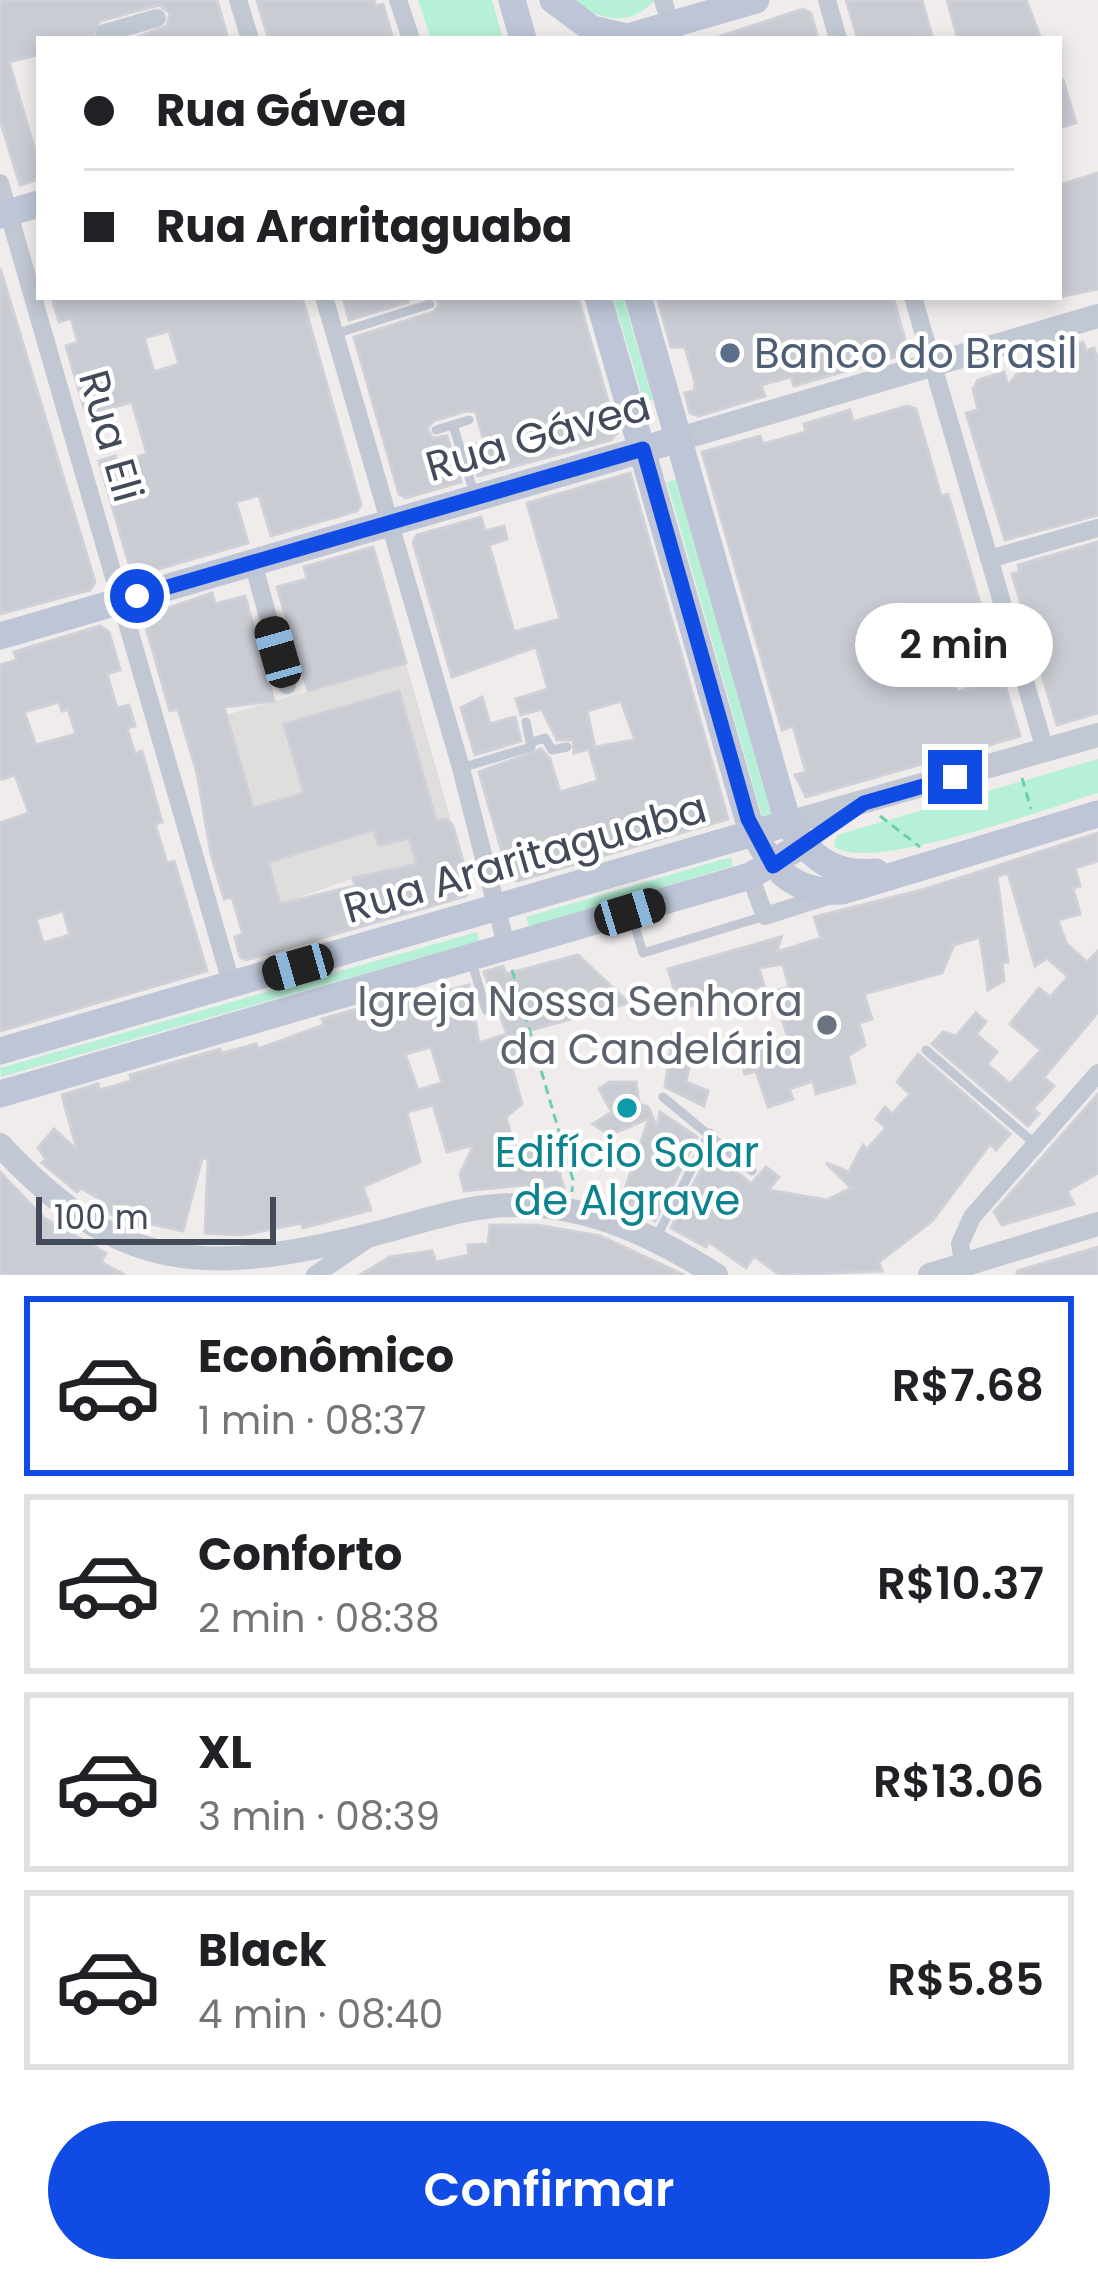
<!DOCTYPE html>
<html lang="pt">
<meta charset="utf-8">
<style>
:root{--surface:#fff;--page:#f2f2f2;--text:#202124;--muted:#757577;--line:#e0e0e0;--accent:#104be4}
body{margin:0;font-family:Poppins,sans-serif;background:var(--page);color:var(--text);height:100vh;display:flex;flex-direction:column;font-size:45px;white-space:nowrap}
*{box-sizing:border-box;margin:0}
p{font-size:39px;color:var(--muted)}
.icon{flex:none;width:66px;height:66px;fill:none;stroke:currentColor;stroke-width:2;stroke-linecap:round;stroke-linejoin:round}
.map{position:relative;height:1275px;overflow:hidden}
.drawer{display:flex;flex-direction:column;background:var(--surface);flex:1}
.drawer>*{flex:none}
.banner{position:absolute;left:36px;top:36px;width:1026px;height:264px;border-radius:0px;box-shadow:0 6px 18px #0003;display:grid;align-content:center;height:264px;padding:0 48px;background:var(--surface)}
.scale{position:absolute;left:36px;bottom:30px;width:240px;box-sizing:border-box;padding-left:12px;border:6px solid #434b5a;border-top:0;font-size:33px;line-height:42px;white-space:nowrap;color:#434b5a;-webkit-text-stroke:9px #fff;paint-order:stroke}
.end{position:absolute;width:54px;height:54px;margin:-27px;border:15px solid #104be4;background:#fff;box-shadow:0 0 0 6px #fff}
.from{border-radius:50%}
.bubble{position:absolute;height:84px;border-radius:42px;background:var(--surface);box-shadow:0 6px 18px #0003;font-size:39px;font-weight:600;line-height:84px;text-align:center}
.car{position:absolute;width:36px;height:72px;margin:-36px -18px;border-radius:15px;box-shadow:0 0 9px 3px #0007;background:linear-gradient(#222 24%,#8ab4d8 0 40%,#222 0 76%,#8ab4d8 0 86%,#222 0)}
.banner b{display:flex;align-items:center;gap:42px;height:114px;font-size:45px}
.banner b+b{border-top:3px solid var(--line)}
.banner i{width:30px;height:30px;background:var(--text)}
ul{padding:21px 0 0;list-style:none}
li{display:flex;align-items:center;gap:36px;height:180px;margin:0 24px 18px;padding:0 24px;border:6px solid var(--line);border-radius:0px}
li div{flex:1}
li b{display:block;font-size:45px}
li em{font-style:normal;font-weight:600}
li.on{border-color:var(--accent)}
li>.icon{width:108px;height:108px;stroke-width:1.5}
.button{display:flex;gap:24px;margin-top:auto;padding:24px 48px}
.button a{flex:1;height:138px;border-radius:72px;background:var(--accent);color:#fff;font-size:48px;font-weight:600;line-height:138px;text-align:center}
.map>svg:first-child{display:block}
.education{fill:#e0dddd}
.green{fill:#b6f0d6}
.building{fill:#caccd4;stroke:#cfd0d8;stroke-width:3;fill-rule:evenodd}
.lines{fill:none;stroke-linecap:round;stroke-linejoin:round}
.path{stroke:#6dcfae;stroke-width:3;stroke-dasharray:9 6;stroke-linecap:butt}
.service{stroke:#c1c8d4;stroke-width:9}
.minor{stroke:#c1c8d4;stroke-width:18}
.tertiary{stroke:#c1c8d4;stroke-width:24}
.secondary{stroke:#bdc5d6;stroke-width:27}
.route{stroke:#104be4;stroke-width:15}
.service-dot{fill:#5c6f8a;stroke:#fff;stroke-width:4.5}
.worship-dot{fill:#6b7280;stroke:#fff;stroke-width:4.5}
.culture-dot{fill:#0f9aa8;stroke:#fff;stroke-width:4.5}
.labels{text-anchor:middle;dominant-baseline:central;stroke-width:9;stroke-linejoin:round;paint-order:stroke}
.service-label{font-size:42px;fill:#4e5e75;stroke:#fff;text-anchor:start}
.street-label{font-size:42px;fill:#434b5a;stroke:#fff}
.worship-label{font-size:42px;fill:#5b616d;stroke:#fff;text-anchor:end}
.culture-label{font-size:42px;fill:#0d838f;stroke:#fff}
</style>
<div class="map">
<svg width="1098" height="1275" viewBox="0 0 1098 1275">
<rect width="100%" height="100%" fill="#efeceb"/>
<polygon class="education" points="406,663 460,852 348,880 280,904 226,715"/>
<g class="green">
<polygon points="418,0 492,0 503,39 431,39"/>
<path d="M569 0H654V1C626 30 599 18 569 0Z"/>
<polygon points="613,297 623,297 653,400 644,402"/>
<polygon points="676,479 771,813 762,816 667,482"/>
<path d="M1098 759V793C1053 806 866 875 834 846L837 835Z"/>
<polygon points="731,857 733,866 529,927 526,917"/>
<polygon points="477,932 479,941 1,1077 0,1068"/>
</g>
<g class="building">
<polygon points="0,0 217,0 228,39 133,39 167,26 170,13 159,5 100,21 92,39 39,39 39,54 9,62 39,165 39,179 20,185 0,120"/>
<polygon points="257,0 374,0 376,6 383,4 393,39 268,37"/>
<polygon points="846,0 922,0 932,36 858,39"/>
<polygon points="947,0 1026,0 1041,39 958,39"/>
<polygon points="803,9 811,13 818,39 712,39"/>
<polygon points="1063,80 1076,123 1059,128 1059,81"/>
<polygon points="1098,173 1098,289 1059,297 1059,185"/>
<polygon points="0,268 95,582 90,590 0,614"/>
<path d="M52 297H302L361 505 357 511 271 536 259 495 236 502 248 543 138 575 131 571 99 461 115 456 117 463 147 454 132 402 86 415 66 346 78 342 71 318 59 322ZM169 331 179 364 154 372 144 338Z"/>
<polygon points="343,297 406,297 408,302 349,320"/>
<polygon points="435,297 578,297 617,433 611,440 478,476 469,446 484,442 476,412 466,411 433,421 427,429 433,438 447,436 461,482 406,498 399,494 354,337 434,312 439,305"/>
<polygon points="657,297 893,297 907,347 902,355 794,386 791,377 761,385 765,396 699,416 690,413 685,393 694,391 695,382 685,347 671,347"/>
<polygon points="1083,342 1086,351 1094,348 1098,361 1098,515 1005,540 966,413 978,410 973,389 978,380 1004,372 1008,386 1029,358"/>
<polygon points="907,406 916,409 941,496 948,494 981,607 973,610 980,635 944,646 957,692 1003,678 1020,736 806,797 795,775 806,772 793,726 782,730 702,452 760,436 763,444 806,432 804,424 850,410 853,422"/>
<path d="M630 473 728 819 517 881 509 876 479 772 541 749 550 759 560 792 598 781 589 749 574 753 573 740H557L542 709 521 715 516 699 548 689 536 647 452 677 413 542 417 535 481 517 485 531 504 526 507 539 489 545 514 632 560 619 527 503ZM621 701 635 740 595 747 587 711Z"/>
<polygon points="1098,542 1098,713 1057,725 1012,574 1020,572 1018,565"/>
<polygon points="373,547 406,663 308,691 277,587 307,579 304,567"/>
<path d="M212 593 215 604 245 596 274 701 224 707 253 808 304 793 284 724 399 691 436 821 446 819 453 826 471 890 466 896 246 960 240 957 235 937 243 934 232 897 224 899 211 854 197 773 178 709 170 711 143 617ZM374 830 379 846 409 838 417 864 353 878 355 886 280 904 268 862Z"/>
<path d="M100 626 109 632 120 670 107 674 117 708 129 705 135 726 127 728 135 754 142 751 162 822 155 824 167 863 174 861 207 971 0 1031V823L29 813 15 775 2 779 0 771V665L17 660 14 652ZM59 702 62 711 68 709 76 734 36 745 24 712ZM63 911 70 935 43 943 36 919Z"/>
<polygon points="482,697 490,724 515,717 521,741 475,755 461,708"/>
<polygon points="1098,833 1098,861 1075,868 1080,886 1073,888 1080,914 1058,920 1066,943 1087,962 1098,951 1098,1012 1044,1077 1054,1086 1033,1109 1039,1114 1028,1126 932,1044 943,1032 956,1036 976,1013 986,1022 976,1034 997,1052 987,1064 1010,1084 1041,1050 1010,1024 1039,988 1050,997 1068,977 1047,958 1035,966 1008,873 997,876 1008,962 1002,963 1004,981 988,990 980,937 954,945 942,973 864,994 872,1019 859,1023 865,1045 848,1056 855,1083 816,1094 813,1081 789,1089 793,1099 768,1107 756,1071 745,1074 739,1056 789,1042 774,991 789,987 783,964 759,968 764,986 680,1009 668,969 781,937 777,952 821,938 814,917 929,888"/>
<path d="M578 955 629 1003 520 1033 529 1063 512 1068 522 1104 506 1117 514 1147 549 1137 564 1189 524 1185 464 1191 460 1174 474 1145 447 1152 433 1105 407 1112 420 1162 363 1187 371 1210 303 1228 302 1223 242 1235 205 1233 208 1159 202 1158 183 1231 147 1223 145 1228 115 1216 102 1210 106 1203 81 1188 77 1192 42 1163 46 1159 38 1148 54 1129 77 1150 62 1095 98 1084 99 1090 111 1087 131 1081 130 1075 220 1049 222 1053 256 1044 258 1049 324 1025 322 1019 419 991 429 996 469 985 479 1043 507 1034 484 972 503 966 506 974ZM431 1047 442 1083 418 1090 405 1054Z"/>
<polygon points="673,1033 693,1047 686,1082 708,1091 704,1106 665,1087"/>
<polygon points="918,1054 1010,1134 996,1150 990,1144 932,1221 879,1262 882,1271 780,1275 754,1256 746,1268 709,1242 706,1247 671,1228 711,1150 751,1184 766,1167 779,1177 768,1190 827,1200 851,1188 826,1163 849,1172 863,1145 867,1149 886,1128 876,1119 885,1107 892,1114 910,1094 897,1082"/>
<polygon points="610,1082 636,1082 639,1104 648,1107 657,1127 660,1112 697,1137 655,1221 622,1198 649,1118 610,1135 593,1124 612,1112 599,1089"/>
<polygon points="1098,1094 1098,1173 1067,1191 1074,1204 1002,1225 994,1212"/>
<polygon points="0,1172 44,1218 106,1253 101,1262 125,1275 0,1275"/>
<polygon points="490,1225 537,1225 600,1236 684,1275 360,1275 390,1257 432,1251 436,1262 469,1255 468,1245 488,1244"/>
<polygon points="1098,1247 1098,1275 1017,1275 1017,1271"/>
</g>
<g class="lines">
<g class="path">
<polyline points="1022,778 1031,809"/>
<polyline points="880,816 920,847"/>
<polyline points="512,970 573,1180 572,1192"/>
</g>
<g class="service">
<polyline points="335,334 430,304"/>
<polyline points="453,425 474,493"/>
<polyline points="436,430 469,420"/>
<polyline points="532,742 545,738 552,750 567,747"/>
<polyline points="461,768 531,747 526,722"/>
<polyline points="631,913 643,953 765,916"/>
<polyline points="472,963 486,1010"/>
<polyline points="926,1050 1034,1143"/>
<polyline points="663,1097 752,1171"/>
<polyline points="656,1238 710,1133"/>
</g>
<g class="minor">
<polyline points="238,0 250,39"/>
<polyline points="398,0 411,39"/>
<polyline points="663,0 675,39"/>
<polyline points="827,0 838,39"/>
<polyline points="105,39 105,33 157,18"/>
<polyline points="0,183 232,986"/>
<polyline points="324,297 461,768 507,949"/>
<polyline points="913,297 1045,750"/>
<polyline points="989,559 1098,528"/>
<polyline points="253,563 287,685"/>
<polyline points="750,876 765,916 831,895"/>
<polyline points="965,1272 960,1244 972,1217 1098,1073"/>
<polyline points="315,1275 366,1240"/>
</g>
<g class="tertiary">
<polyline points="679,439 1098,316"/>
<polyline points="788,823 1098,735"/>
<path d="M0 1145C121 1275 205 1275 370 1235 422 1222 468 1204 522 1205 595 1207 656 1237 716 1275"/>
<polyline points="930,1275 1098,1224"/>
</g>
<g class="secondary">
<polyline points="512,0 523,39"/>
<polyline points="553,0 592,29 627,37"/>
<polyline points="621,39 756,0"/>
<polyline points="0,215 39,204"/>
<path d="M598 297 748 819C767 864 790 895 842 891L1098 814"/>
<path d="M638 297 788 823C811 858 833 876 876 872"/>
<polyline points="0,636 679,439"/>
<polyline points="0,1051 788,823"/>
<polyline points="0,1094 750,876 802,845"/>
</g>
</g>
<g class="lines">
<polyline class="route" points="137,596 643,449 748,819 773,866 864,803 955,777"/>
</g>
<circle class="service-dot" cx="730" cy="353" r="12"/>
<circle class="worship-dot" cx="827" cy="1025" r="12"/>
<circle class="culture-dot" cx="627" cy="1108" r="12"/>
<g class="labels">
<g class="service-label">
<text x="754" y="353">Banco do Brasil</text>
</g>
<g class="street-label">
<text transform="translate(111 436) rotate(74)">Rua Eli</text>
<text transform="translate(538 436) rotate(-16)">Rua Gávea</text>
<text transform="translate(525 858) rotate(-16)">Rua Araritaguaba</text>
</g>
<g class="worship-label">
<text x="803" y="1001">Igreja Nossa Senhora<tspan x="803" dy="48">da Candelária</tspan></text>
</g>
<g class="culture-label">
<text x="627" y="1152">Edifício Solar<tspan x="627" dy="48">de Algrave</tspan></text>
</g>
</g>
</svg>
<div class="scale">100 m</div>
<i class="end from" style="left:137px;top:596px"></i>
<i class="end" style="left:955px;top:777px"></i>
<div class="bubble" style="left:855px;top:603px;width:198px">2 min</div>
<i class="car" style="left:278px;top:652px;rotate:344deg"></i>
<i class="car" style="left:630px;top:912px;rotate:73deg"></i>
<i class="car" style="left:298px;top:967px;rotate:254deg"></i>
<div class="banner">
<b><i class="from"></i>Rua Gávea</b>
<b><i></i>Rua Araritaguaba</b>
</div>
</div>
<section class="drawer">
<ul>
<li class="on"><svg class="icon" aria-label="car" viewBox="0 0 24 24"><path d="M5 17H2v-5l4-1 3-4h7l3 4 3 1v5h-3M9 17h6M6 11h13"/><circle cx="7" cy="17" r="2"/><circle cx="17" cy="17" r="2"/></svg><div><b>Econômico</b><p>1 min · 08:37</p></div><em>R$7.68</em></li>
<li><svg class="icon" aria-label="car" viewBox="0 0 24 24"><path d="M5 17H2v-5l4-1 3-4h7l3 4 3 1v5h-3M9 17h6M6 11h13"/><circle cx="7" cy="17" r="2"/><circle cx="17" cy="17" r="2"/></svg><div><b>Conforto</b><p>2 min · 08:38</p></div><em>R$10.37</em></li>
<li><svg class="icon" aria-label="car" viewBox="0 0 24 24"><path d="M5 17H2v-5l4-1 3-4h7l3 4 3 1v5h-3M9 17h6M6 11h13"/><circle cx="7" cy="17" r="2"/><circle cx="17" cy="17" r="2"/></svg><div><b>XL</b><p>3 min · 08:39</p></div><em>R$13.06</em></li>
<li><svg class="icon" aria-label="car" viewBox="0 0 24 24"><path d="M5 17H2v-5l4-1 3-4h7l3 4 3 1v5h-3M9 17h6M6 11h13"/><circle cx="7" cy="17" r="2"/><circle cx="17" cy="17" r="2"/></svg><div><b>Black</b><p>4 min · 08:40</p></div><em>R$5.85</em></li>
</ul>
<div class="button"><a>Confirmar</a></div>
</section>
